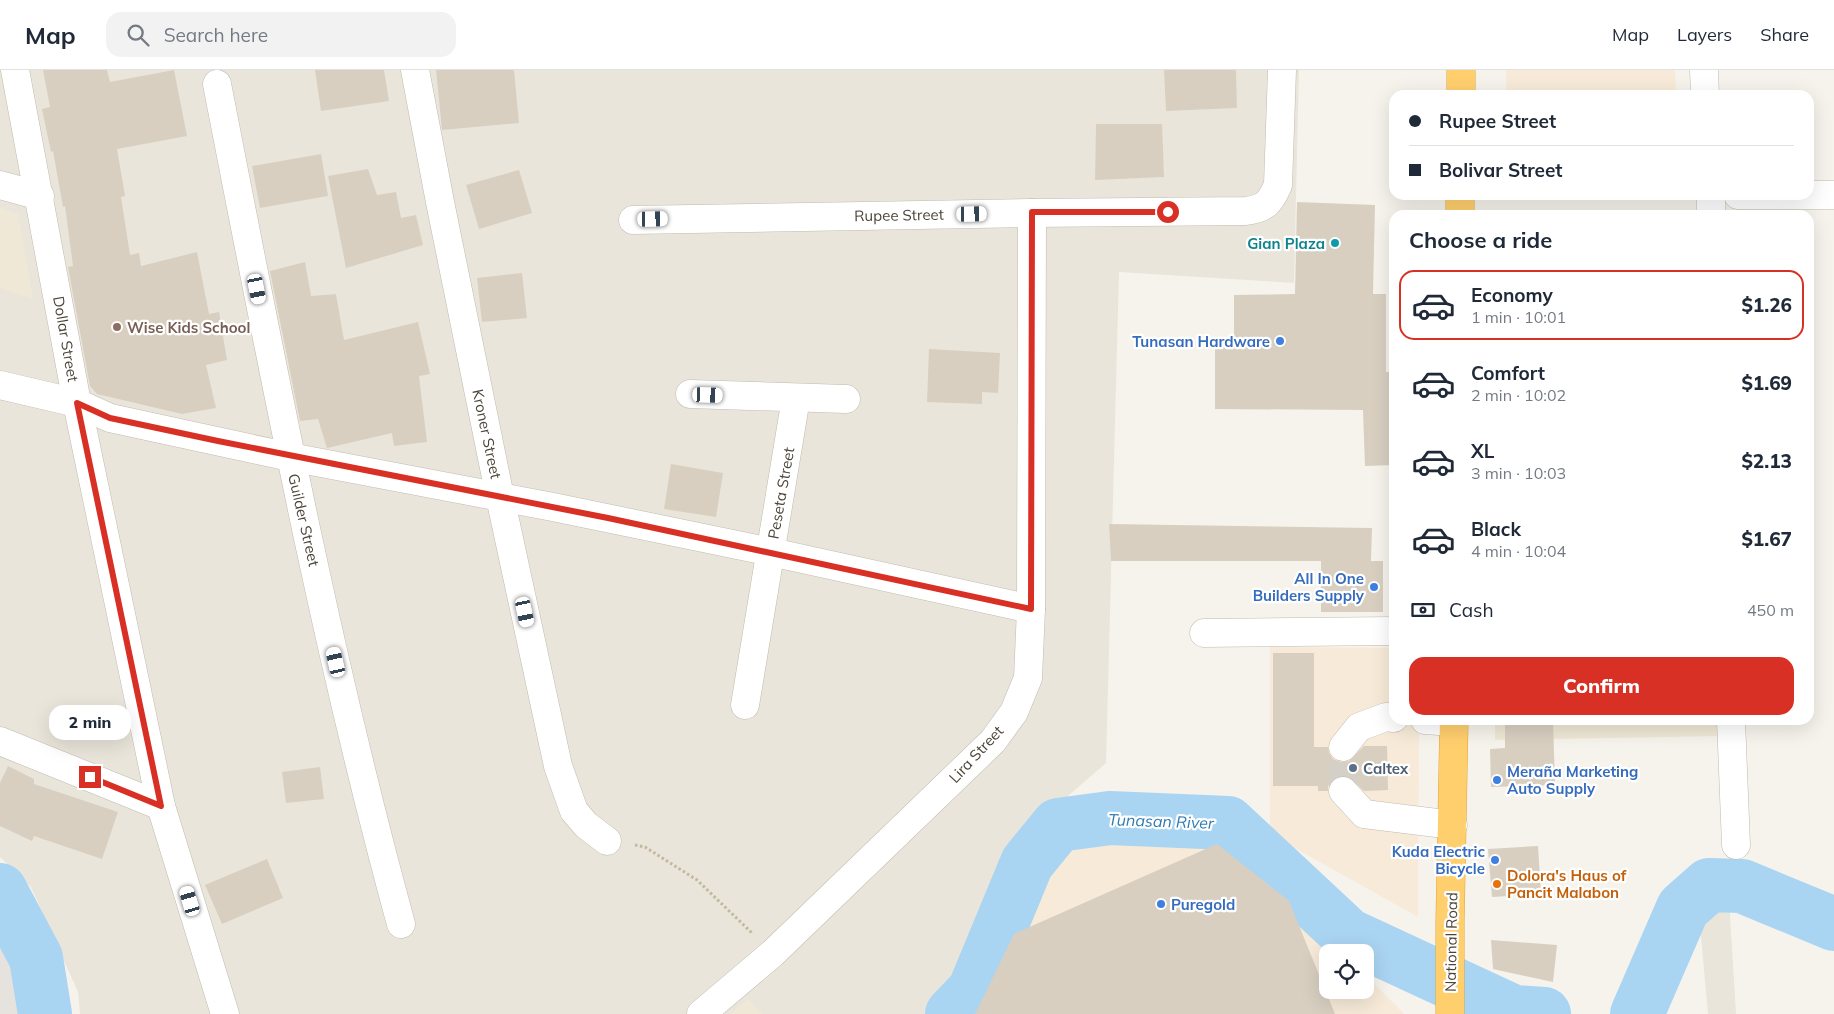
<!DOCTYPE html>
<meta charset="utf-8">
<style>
:root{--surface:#fff;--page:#f2f2f3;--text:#1f2937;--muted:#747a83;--line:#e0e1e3;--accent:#d93025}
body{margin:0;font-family:Mulish,sans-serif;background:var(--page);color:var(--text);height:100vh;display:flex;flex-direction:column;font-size:19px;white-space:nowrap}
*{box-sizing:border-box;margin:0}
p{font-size:16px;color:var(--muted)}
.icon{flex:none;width:28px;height:28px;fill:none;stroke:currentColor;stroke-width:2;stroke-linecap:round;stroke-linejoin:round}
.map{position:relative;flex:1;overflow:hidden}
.details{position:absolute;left:1389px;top:140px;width:425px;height:515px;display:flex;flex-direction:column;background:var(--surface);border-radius:15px;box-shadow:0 5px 20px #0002}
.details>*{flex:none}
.hud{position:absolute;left:1389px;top:20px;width:425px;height:110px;border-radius:15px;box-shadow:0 5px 20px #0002;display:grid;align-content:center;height:110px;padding:0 20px;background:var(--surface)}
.tools{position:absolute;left:1319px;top:874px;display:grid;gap:10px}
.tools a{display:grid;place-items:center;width:55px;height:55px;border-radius:10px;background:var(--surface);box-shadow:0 5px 20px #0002;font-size:25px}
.end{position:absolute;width:22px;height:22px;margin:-11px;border:6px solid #d93025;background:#fff;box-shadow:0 0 0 2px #fff}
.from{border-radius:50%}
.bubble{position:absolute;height:35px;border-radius:15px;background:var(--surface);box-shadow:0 5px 20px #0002;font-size:16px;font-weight:800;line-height:35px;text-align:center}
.car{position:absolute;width:15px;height:30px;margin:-15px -8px;border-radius:6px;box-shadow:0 0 4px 1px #0007;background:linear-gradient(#fff 24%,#345 0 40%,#fff 0 76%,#345 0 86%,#fff 0)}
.hud b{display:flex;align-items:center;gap:18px;height:48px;font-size:19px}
.hud b+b{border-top:1px solid var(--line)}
.hud i{width:12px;height:12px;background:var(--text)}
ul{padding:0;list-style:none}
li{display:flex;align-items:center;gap:15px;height:70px;margin:0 10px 8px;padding:0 10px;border:2px solid transparent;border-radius:15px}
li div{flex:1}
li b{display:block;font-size:19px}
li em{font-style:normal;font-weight:800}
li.on{border-color:var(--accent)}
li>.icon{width:45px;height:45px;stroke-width:1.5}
h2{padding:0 20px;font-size:22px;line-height:60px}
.pay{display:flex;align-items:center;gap:12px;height:55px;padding:0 20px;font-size:19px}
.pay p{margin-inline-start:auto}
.button{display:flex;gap:10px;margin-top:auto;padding:10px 20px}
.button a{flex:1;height:58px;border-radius:15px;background:var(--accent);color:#fff;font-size:20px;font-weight:800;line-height:58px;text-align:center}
header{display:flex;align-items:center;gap:30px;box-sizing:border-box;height:70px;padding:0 25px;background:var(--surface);border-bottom:1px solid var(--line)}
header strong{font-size:24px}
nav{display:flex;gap:28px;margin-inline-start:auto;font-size:18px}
.search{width:350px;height:45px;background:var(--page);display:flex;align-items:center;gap:12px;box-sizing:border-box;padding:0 18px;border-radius:15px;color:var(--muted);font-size:19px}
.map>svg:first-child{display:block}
.residential{fill:#eae5da}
.commercial{fill:#f7ead8}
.industrial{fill:#e6e2dd}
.education{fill:#efe8d6}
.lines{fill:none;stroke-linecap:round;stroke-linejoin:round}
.river{stroke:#a9d4f2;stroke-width:54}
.building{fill:#d8cfc1}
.minor-tunnel{stroke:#d4d0c8;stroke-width:28;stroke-dasharray:28 14;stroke-linecap:butt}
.minor-casing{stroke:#c2bbae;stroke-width:29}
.highway-casing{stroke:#e0a43c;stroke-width:29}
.path{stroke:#c4b79f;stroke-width:3;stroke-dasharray:2.5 2.5;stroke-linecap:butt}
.minor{stroke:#fff;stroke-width:28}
.highway{stroke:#ffcf6e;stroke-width:28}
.route{stroke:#d93025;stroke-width:6}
.culture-dot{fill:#0f9aa8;stroke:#fff;stroke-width:2}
.education-dot{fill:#8d6e63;stroke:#fff;stroke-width:2}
.shop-dot{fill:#3f7fe0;stroke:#fff;stroke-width:2}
.service-dot{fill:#5c6f8a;stroke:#fff;stroke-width:2}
.food-dot{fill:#e8710a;stroke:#fff;stroke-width:2}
.labels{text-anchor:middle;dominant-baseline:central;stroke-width:4.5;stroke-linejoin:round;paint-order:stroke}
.street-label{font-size:15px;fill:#4b4439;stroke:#fff}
.culture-label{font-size:15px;font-weight:bold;fill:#0d838f;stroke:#fff;text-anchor:end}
.education-label{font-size:15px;font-weight:bold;fill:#785e54;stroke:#fff;text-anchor:start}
.shop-label{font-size:15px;font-weight:bold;fill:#366cbe;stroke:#fff;text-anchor:end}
.service-label{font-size:15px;font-weight:bold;fill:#4e5e75;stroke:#fff;text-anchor:start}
.food-label{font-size:15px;font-weight:bold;fill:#c56008;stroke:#fff;text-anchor:start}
.water-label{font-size:16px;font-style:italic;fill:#2e7ab2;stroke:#fff}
</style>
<header>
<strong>Map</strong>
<div class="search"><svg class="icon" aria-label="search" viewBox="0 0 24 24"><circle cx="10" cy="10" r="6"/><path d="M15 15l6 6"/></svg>Search here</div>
<nav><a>Map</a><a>Layers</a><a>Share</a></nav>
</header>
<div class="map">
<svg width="1834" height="944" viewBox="0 0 1834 944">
<rect width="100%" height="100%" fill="#f6f3ec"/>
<g class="residential">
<polygon points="0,0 1299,0 1294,213 1119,202 1106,693 1002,783 958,914 925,944 80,944 78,922 31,817 0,787"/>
<polygon points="1729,829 1736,944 1708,944 1699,844"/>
</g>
<g class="commercial">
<polygon points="1506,0 1675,0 1676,25 1506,25"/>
<polygon points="1270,577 1394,578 1394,650 1419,650 1418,847 1270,764"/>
<polygon points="1085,766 1152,769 1221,770 1321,859 1344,882 1328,882 1328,920 1365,920 1365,904 1404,944 973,944 1041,809"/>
</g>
<polygon class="industrial" points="0,851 14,870 25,944 0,944"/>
<g class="education">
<polygon points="0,138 18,144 33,229 0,218"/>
<polygon points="1495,650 1720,650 1721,666 1495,670"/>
<polygon points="748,929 762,944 730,944 748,930"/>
</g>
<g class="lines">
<g class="river">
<polyline points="0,820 36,888 45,944"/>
<polyline points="952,944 974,921 1027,793 1058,755 1110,748 1228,753 1348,865 1514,942 1544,944"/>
<polyline points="1637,944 1683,838 1709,815 1742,816 1834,854"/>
</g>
</g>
<g class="building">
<polygon points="43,0 107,0 110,12 174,0 187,66 117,79 125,126 121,127 130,185 139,183 141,196 197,182 209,244 219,242 227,290 206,295 216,338 182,344 97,324 90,316 68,197 73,196 65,136 63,137 53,81 51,82 42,39 50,37"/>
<polygon points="315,0 384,0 389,31 321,41"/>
<polygon points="436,0 514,0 519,53 442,60"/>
<polygon points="1164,0 1236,0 1237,38 1166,41"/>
<polygon points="1096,54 1162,54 1164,107 1095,110"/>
<polygon points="321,84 328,126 260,138 252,96"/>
<polygon points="368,99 377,125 396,122 401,148 416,145 423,175 346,198 328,106"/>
<polygon points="519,100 532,143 479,159 466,115"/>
<polygon points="1297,132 1375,135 1373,224 1386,224 1386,302 1394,302 1394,395 1365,396 1363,340 1215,339 1215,268 1234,268 1234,225 1295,224"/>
<polygon points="305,192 311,226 336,224 344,270 418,252 430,304 419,306 427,372 394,376 392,363 327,378 318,349 300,351 270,201"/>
<polygon points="522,203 527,248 482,252 477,208"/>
<polygon points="929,279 1000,283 998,323 982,322 982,334 927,332"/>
<polygon points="671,394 723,403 716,447 664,439"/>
<polygon points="1109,454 1372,458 1371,491 1383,491 1383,542 1321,542 1321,491 1111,491"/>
<polygon points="1273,583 1314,583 1314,677 1328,677 1329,683 1333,689 1341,692 1349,691 1364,676 1387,676 1388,720 1364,721 1348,706 1340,706 1332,710 1328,716 1328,721 1318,721 1318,716 1273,716"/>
<polygon points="1505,650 1553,650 1555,715 1491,717 1490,679 1505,678"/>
<polygon points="8,696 34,709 34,714 118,742 102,789 34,766 32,771 0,756 0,713"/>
<polygon points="320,697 324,729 286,733 282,702"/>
<polygon points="1217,774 1289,831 1335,944 975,944 1014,864"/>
<polygon points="1538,776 1541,824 1492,827 1488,779"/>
<polygon points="267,789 283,828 222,854 205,815"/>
<polygon points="1491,870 1557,875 1553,912 1493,899"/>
</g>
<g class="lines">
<polyline class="minor-tunnel" points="1343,721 1343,677"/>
<defs>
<g id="minor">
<polyline points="15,0 77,333 161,736 225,944"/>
<polyline points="415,0 440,132 500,427 558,696 574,741 586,755 607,771"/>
<polyline points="1704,0 1705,25"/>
<path d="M217 14C272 295 325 577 401 854"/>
<polyline points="0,115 40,126"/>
<polyline points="1711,125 1711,145"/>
<polyline points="1738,125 1834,125"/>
<path d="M633 150 1032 143 1246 141C1266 138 1270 133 1278 115L1282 0"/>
<polyline points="0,315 77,333 110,348 290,387 553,437 771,482 1031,539"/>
<polyline points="690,324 846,329"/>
<polyline points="1204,563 1394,561"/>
<polyline points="745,635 796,328"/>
<polyline points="1425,650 1454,652"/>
<polyline points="1731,650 1736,775"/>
<polyline points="0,671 161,736"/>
<polyline points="1343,677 1359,657 1386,647 1394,648"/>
<polyline points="1343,721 1364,744 1453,755"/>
<polyline points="701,944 773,883 993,671 1014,642 1028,608 1031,539 1032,143"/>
</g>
<g id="highway">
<polyline points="1461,25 1461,0"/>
<polyline points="1460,145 1460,125"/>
<polyline points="1450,944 1450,852 1454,650"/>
</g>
</defs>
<use href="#minor" class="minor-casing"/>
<use href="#highway" class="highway-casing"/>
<polyline class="path" points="635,775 645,777 697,810 752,863"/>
<use href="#minor" class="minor"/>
<use href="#highway" class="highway"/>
</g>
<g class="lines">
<polyline class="route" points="90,707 161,736 77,333 110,348 218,371 608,448 1031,539 1032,142 1168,142"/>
</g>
<circle class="culture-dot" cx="1335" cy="173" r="5"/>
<circle class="education-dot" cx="117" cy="257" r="5"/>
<g class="shop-dot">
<circle cx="1280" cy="271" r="5"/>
<circle cx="1374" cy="517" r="5"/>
<circle cx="1497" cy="710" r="5"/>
<circle cx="1495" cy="790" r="5"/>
<circle cx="1161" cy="834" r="5"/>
</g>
<circle class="service-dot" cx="1353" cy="698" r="5"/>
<circle class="food-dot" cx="1497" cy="814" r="5"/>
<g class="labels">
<g class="street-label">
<text transform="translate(899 145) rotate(-1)">Rupee Street</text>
<text transform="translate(66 269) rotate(80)">Dollar Street</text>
<text transform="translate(487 364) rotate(78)">Kroner Street</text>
<text transform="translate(781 423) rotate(-80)">Peseta Street</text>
<text transform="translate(304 450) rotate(77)">Guilder Street</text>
<text transform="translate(976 684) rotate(-47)">Lira Street</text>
<text transform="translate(1451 872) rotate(-89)">National Road</text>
</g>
<g class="culture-label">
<text x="1325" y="173">Gian Plaza</text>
</g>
<g class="education-label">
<text x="127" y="257">Wise Kids School</text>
</g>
<g class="shop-label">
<text x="1270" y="271">Tunasan Hardware</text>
<text x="1364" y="508">All In One<tspan x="1364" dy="17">Builders Supply</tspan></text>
<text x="1507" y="701" text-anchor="start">Meraña Marketing<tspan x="1507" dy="17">Auto Supply</tspan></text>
<text x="1485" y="781">Kuda Electric<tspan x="1485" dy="17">Bicycle</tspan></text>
<text x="1171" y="834" text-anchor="start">Puregold</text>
</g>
<g class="service-label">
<text x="1363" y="698">Caltex</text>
</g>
<g class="food-label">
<text x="1507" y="805">Dolora's Haus of<tspan x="1507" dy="17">Pancit Malabon</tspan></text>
</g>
<g class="water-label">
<text transform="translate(1161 751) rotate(2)">Tunasan River</text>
</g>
</g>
</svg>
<div class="tools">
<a><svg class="icon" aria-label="locate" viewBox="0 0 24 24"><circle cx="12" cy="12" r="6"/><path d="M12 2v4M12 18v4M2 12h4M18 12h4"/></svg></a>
</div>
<i class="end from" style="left:1168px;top:142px"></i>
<i class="end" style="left:90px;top:707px"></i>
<div class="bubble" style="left:49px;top:635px;width:82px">2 min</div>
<i class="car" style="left:972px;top:144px;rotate:89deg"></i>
<i class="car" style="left:653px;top:149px;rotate:89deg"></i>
<i class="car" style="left:257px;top:219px;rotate:169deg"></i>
<i class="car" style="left:708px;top:325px;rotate:92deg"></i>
<i class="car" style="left:525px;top:542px;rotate:168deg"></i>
<i class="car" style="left:336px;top:592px;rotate:347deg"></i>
<i class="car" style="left:190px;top:831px;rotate:343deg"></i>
<div class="hud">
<b><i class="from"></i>Rupee Street</b>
<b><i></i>Bolivar Street</b>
</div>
<section class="details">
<h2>Choose a ride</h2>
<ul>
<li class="on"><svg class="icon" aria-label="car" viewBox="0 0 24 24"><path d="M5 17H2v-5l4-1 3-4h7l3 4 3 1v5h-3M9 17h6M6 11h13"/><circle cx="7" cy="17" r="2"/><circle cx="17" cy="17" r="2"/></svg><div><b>Economy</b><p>1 min · 10:01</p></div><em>$1.26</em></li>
<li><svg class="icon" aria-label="car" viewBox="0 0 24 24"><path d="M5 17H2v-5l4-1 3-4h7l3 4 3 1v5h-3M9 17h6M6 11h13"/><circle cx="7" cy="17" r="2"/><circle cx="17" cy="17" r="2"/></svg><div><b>Comfort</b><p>2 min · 10:02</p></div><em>$1.69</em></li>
<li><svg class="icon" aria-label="car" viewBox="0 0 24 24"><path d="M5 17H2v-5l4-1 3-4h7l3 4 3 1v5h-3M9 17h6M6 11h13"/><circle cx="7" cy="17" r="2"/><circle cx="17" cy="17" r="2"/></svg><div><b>XL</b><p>3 min · 10:03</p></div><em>$2.13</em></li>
<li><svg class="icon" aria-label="car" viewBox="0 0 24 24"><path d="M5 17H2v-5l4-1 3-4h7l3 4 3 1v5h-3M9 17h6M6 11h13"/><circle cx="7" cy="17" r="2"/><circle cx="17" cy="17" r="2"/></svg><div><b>Black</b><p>4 min · 10:04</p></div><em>$1.67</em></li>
</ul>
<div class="pay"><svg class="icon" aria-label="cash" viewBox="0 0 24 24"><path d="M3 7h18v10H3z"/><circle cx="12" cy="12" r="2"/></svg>Cash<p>450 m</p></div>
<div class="button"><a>Confirm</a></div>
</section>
</div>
